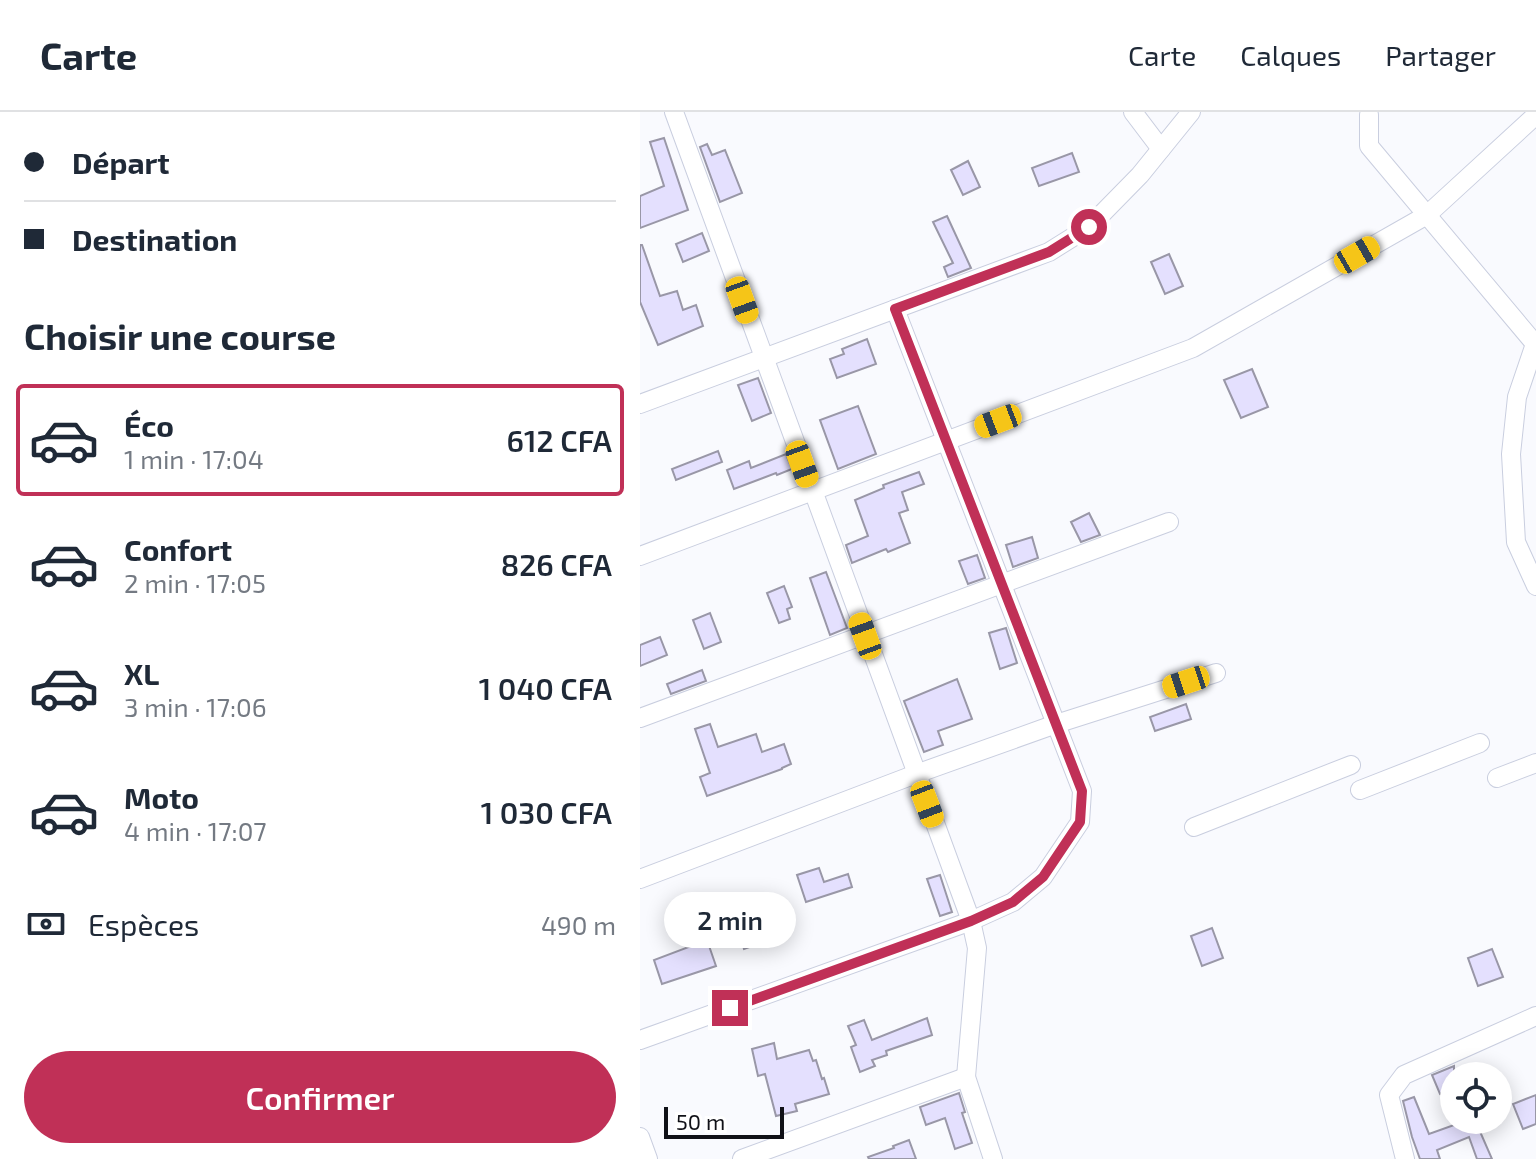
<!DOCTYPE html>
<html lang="fr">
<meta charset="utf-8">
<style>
:root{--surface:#fff;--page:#f2f2f3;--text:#1f2937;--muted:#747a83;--line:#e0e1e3;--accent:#c03057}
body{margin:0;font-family:"Exo 2",sans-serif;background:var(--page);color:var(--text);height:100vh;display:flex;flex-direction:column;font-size:30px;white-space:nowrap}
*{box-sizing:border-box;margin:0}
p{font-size:26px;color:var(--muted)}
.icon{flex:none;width:44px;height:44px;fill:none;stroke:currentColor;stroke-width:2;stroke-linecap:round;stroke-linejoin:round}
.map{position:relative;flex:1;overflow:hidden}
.side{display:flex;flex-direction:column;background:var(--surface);width:640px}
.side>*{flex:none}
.hud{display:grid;align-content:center;height:176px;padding:0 24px;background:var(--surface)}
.controls{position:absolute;left:800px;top:950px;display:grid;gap:16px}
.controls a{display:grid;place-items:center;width:72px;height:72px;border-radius:50%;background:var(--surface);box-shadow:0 4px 20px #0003;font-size:40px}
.scale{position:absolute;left:24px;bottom:20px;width:120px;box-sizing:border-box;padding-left:8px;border:4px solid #101117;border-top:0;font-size:22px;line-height:28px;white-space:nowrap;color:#101117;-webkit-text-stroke:6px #fff;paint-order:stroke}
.end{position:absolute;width:36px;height:36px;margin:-18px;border:10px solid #c03057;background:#fff;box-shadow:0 0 0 4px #fff}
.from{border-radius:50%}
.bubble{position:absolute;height:56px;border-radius:28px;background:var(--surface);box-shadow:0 4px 20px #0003;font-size:26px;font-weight:600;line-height:56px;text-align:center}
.car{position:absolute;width:24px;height:48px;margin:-24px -12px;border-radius:10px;box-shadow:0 0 6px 2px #0007;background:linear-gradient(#f5c518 24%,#345 0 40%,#f5c518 0 76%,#345 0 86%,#f5c518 0)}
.hud b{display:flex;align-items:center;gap:28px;height:76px;font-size:30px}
.hud b+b{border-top:2px solid var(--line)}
.hud i{width:20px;height:20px;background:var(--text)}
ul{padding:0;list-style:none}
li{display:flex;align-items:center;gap:24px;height:112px;margin:0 16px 12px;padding:0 8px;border:4px solid transparent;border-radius:8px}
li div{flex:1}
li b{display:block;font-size:30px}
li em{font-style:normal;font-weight:600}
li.active{border-color:var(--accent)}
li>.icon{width:72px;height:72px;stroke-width:1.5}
h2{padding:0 24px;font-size:36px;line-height:96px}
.pay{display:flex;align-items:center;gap:20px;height:88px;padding:0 24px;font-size:30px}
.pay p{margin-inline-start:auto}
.action{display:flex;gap:16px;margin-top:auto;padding:16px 24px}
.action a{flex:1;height:92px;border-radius:48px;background:var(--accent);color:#fff;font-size:32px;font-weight:600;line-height:92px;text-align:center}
header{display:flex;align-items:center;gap:48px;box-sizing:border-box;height:112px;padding:0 40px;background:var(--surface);border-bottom:2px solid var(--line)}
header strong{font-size:38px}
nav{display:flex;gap:44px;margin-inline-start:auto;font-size:28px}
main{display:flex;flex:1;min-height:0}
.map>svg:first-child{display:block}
.building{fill:#e4e0fe;stroke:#9997a7;stroke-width:2}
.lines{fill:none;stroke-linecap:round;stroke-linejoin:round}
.minor-casing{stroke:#c9cedf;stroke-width:20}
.minor{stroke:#fff;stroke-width:18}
.route{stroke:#c03057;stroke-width:10}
</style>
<header>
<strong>Carte</strong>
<nav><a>Carte</a><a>Calques</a><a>Partager</a></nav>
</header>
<main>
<section class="side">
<div class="hud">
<b><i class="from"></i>Départ</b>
<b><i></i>Destination</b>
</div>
<h2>Choisir une course</h2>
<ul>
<li class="active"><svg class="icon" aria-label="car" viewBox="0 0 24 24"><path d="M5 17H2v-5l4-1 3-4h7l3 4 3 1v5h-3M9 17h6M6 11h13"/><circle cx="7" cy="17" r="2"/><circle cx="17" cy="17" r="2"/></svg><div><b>Éco</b><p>1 min · 17:04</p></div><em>612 CFA</em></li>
<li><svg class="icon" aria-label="car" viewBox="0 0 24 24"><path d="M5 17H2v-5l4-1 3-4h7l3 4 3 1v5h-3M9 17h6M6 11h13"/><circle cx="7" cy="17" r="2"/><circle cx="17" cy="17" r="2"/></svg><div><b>Confort</b><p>2 min · 17:05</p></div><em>826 CFA</em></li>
<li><svg class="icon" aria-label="car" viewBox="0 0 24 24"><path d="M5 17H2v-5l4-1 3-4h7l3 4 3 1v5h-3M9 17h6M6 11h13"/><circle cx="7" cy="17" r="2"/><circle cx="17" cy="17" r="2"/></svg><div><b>XL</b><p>3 min · 17:06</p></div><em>1 040 CFA</em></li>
<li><svg class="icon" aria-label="car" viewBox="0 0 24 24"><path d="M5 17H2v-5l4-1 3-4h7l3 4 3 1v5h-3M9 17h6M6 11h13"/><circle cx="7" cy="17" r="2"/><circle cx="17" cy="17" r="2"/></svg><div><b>Moto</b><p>4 min · 17:07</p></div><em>1 030 CFA</em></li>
</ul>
<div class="pay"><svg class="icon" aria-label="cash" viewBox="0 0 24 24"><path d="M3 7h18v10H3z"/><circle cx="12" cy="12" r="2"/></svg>Espèces<p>490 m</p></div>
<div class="action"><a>Confirmer</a></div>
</section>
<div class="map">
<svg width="896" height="1047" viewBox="0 0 896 1047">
<rect width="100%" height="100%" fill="#f9fafe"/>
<g class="building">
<polygon points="24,26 48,98 0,116 0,84 24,74 10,30"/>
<polygon points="67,32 72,43 85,38 102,81 80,90 60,35"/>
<polygon points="432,41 439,60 399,74 392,56"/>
<polygon points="328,49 340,75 323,83 311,58"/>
<polygon points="307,104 331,156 308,165 304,155 313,151 293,110"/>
<polygon points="62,121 69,139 43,150 36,132"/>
<polygon points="0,133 2,133 20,184 37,179 43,198 56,193 63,214 18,233 0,190"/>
<polygon points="529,142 543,174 525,182 511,150"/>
<polygon points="227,227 236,252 197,266 190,247 204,242 202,237"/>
<polygon points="612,257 628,295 601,306 584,268"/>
<polygon points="118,266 131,301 112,309 98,273"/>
<polygon points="218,294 236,342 198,357 180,308"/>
<polygon points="78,339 82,350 36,368 32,357"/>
<polygon points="146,342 152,357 137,363 136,361 94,377 87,358 109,349 111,356"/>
<polygon points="279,360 284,372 262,380 268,398 259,401 270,431 248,440 246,437 212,451 206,433 228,424 215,388 244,376 243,373"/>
<polygon points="449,401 460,423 441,430 431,410"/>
<polygon points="392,425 398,446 373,455 366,433"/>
<polygon points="337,443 345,466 328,472 319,449"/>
<polygon points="186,460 207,516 190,523 170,466"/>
<polygon points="144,474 152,495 147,497 150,507 139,511 127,481"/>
<polygon points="70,501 81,530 64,537 53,508"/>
<polygon points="366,516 377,551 360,557 349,521"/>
<polygon points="20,525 27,543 0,554 0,533"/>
<polygon points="62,558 66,569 31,582 27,572"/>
<polygon points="317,567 332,607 298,619 303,633 284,640 264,589"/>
<polygon points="546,592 551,607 515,619 510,605"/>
<polygon points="70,612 78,635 116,622 122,640 144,632 151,652 142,656 142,657 67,684 60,665 70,661 55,617"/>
<polygon points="179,756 184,770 208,762 212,775 166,790 157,763"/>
<polygon points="300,763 312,800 300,804 287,767"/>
<polygon points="126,807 132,827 104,837 98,817"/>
<polygon points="572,816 583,846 562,854 551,824"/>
<polygon points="67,828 76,854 22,872 14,848"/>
<polygon points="852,837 863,865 838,874 828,846"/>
<polygon points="287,906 292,923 246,939 247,943 232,948 235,954 220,960 211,935 216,933 208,914 224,908 232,928"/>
<polygon points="134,931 137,947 169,938 173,949 176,948 182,967 184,966 189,982 155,992 157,999 136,1004 125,962 118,964 112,937"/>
<polygon points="814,954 814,976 800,982 792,963"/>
<polygon points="319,981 325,1000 322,1001 332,1031 315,1037 305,1006 286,1013 280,995"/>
<polygon points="896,983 896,1012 883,1017 873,992"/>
<polygon points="774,985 789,1022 828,1008 835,1008 852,1047 837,1047 829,1025 797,1038 800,1047 780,1047 772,1025 763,989"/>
<polygon points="269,1028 276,1047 229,1047 228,1045 254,1036 253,1034"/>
</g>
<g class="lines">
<defs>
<g id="minor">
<polyline points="34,0 331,809 337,836 326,965 353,1047"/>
<polyline points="493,0 521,37"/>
<polyline points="729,3 729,34 896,233"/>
<polyline points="895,232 877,285 871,342 876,430 896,474"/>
<polyline points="0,292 409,140 449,115 500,63 551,0"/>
<polyline points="0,444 553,236 787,103 896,3"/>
<polyline points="0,606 529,410"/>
<polyline points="857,666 896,651"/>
<polyline points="720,678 840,631"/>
<polyline points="554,715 711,653"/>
<polyline points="0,767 276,662 416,612 576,561"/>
<polyline points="0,928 331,809 373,790 403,765 440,710 442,679 255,197"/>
<polyline points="0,1025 8,1047"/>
<polyline points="102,1047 326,965"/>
<polyline points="765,1047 749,983 764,963 896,904"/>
</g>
</defs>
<use href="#minor" class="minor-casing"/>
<use href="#minor" class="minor"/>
</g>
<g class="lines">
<polyline class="route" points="90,896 331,809 373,790 403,765 440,710 442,679 255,197 409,140 449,115"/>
</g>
</svg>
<div class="controls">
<a><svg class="icon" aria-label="locate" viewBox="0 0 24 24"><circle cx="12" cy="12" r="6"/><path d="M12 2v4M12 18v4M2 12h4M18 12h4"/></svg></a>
</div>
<div class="scale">50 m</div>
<i class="end from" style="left:449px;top:115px"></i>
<i class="end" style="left:90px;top:896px"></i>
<div class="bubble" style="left:24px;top:780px;width:132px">2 min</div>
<i class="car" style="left:717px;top:143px;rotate:60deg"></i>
<i class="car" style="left:102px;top:188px;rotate:160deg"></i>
<i class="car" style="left:358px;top:309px;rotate:249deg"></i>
<i class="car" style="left:162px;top:352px;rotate:160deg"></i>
<i class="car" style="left:225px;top:524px;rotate:340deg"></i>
<i class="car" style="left:546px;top:570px;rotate:252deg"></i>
<i class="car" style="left:287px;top:692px;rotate:159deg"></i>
</div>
</main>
